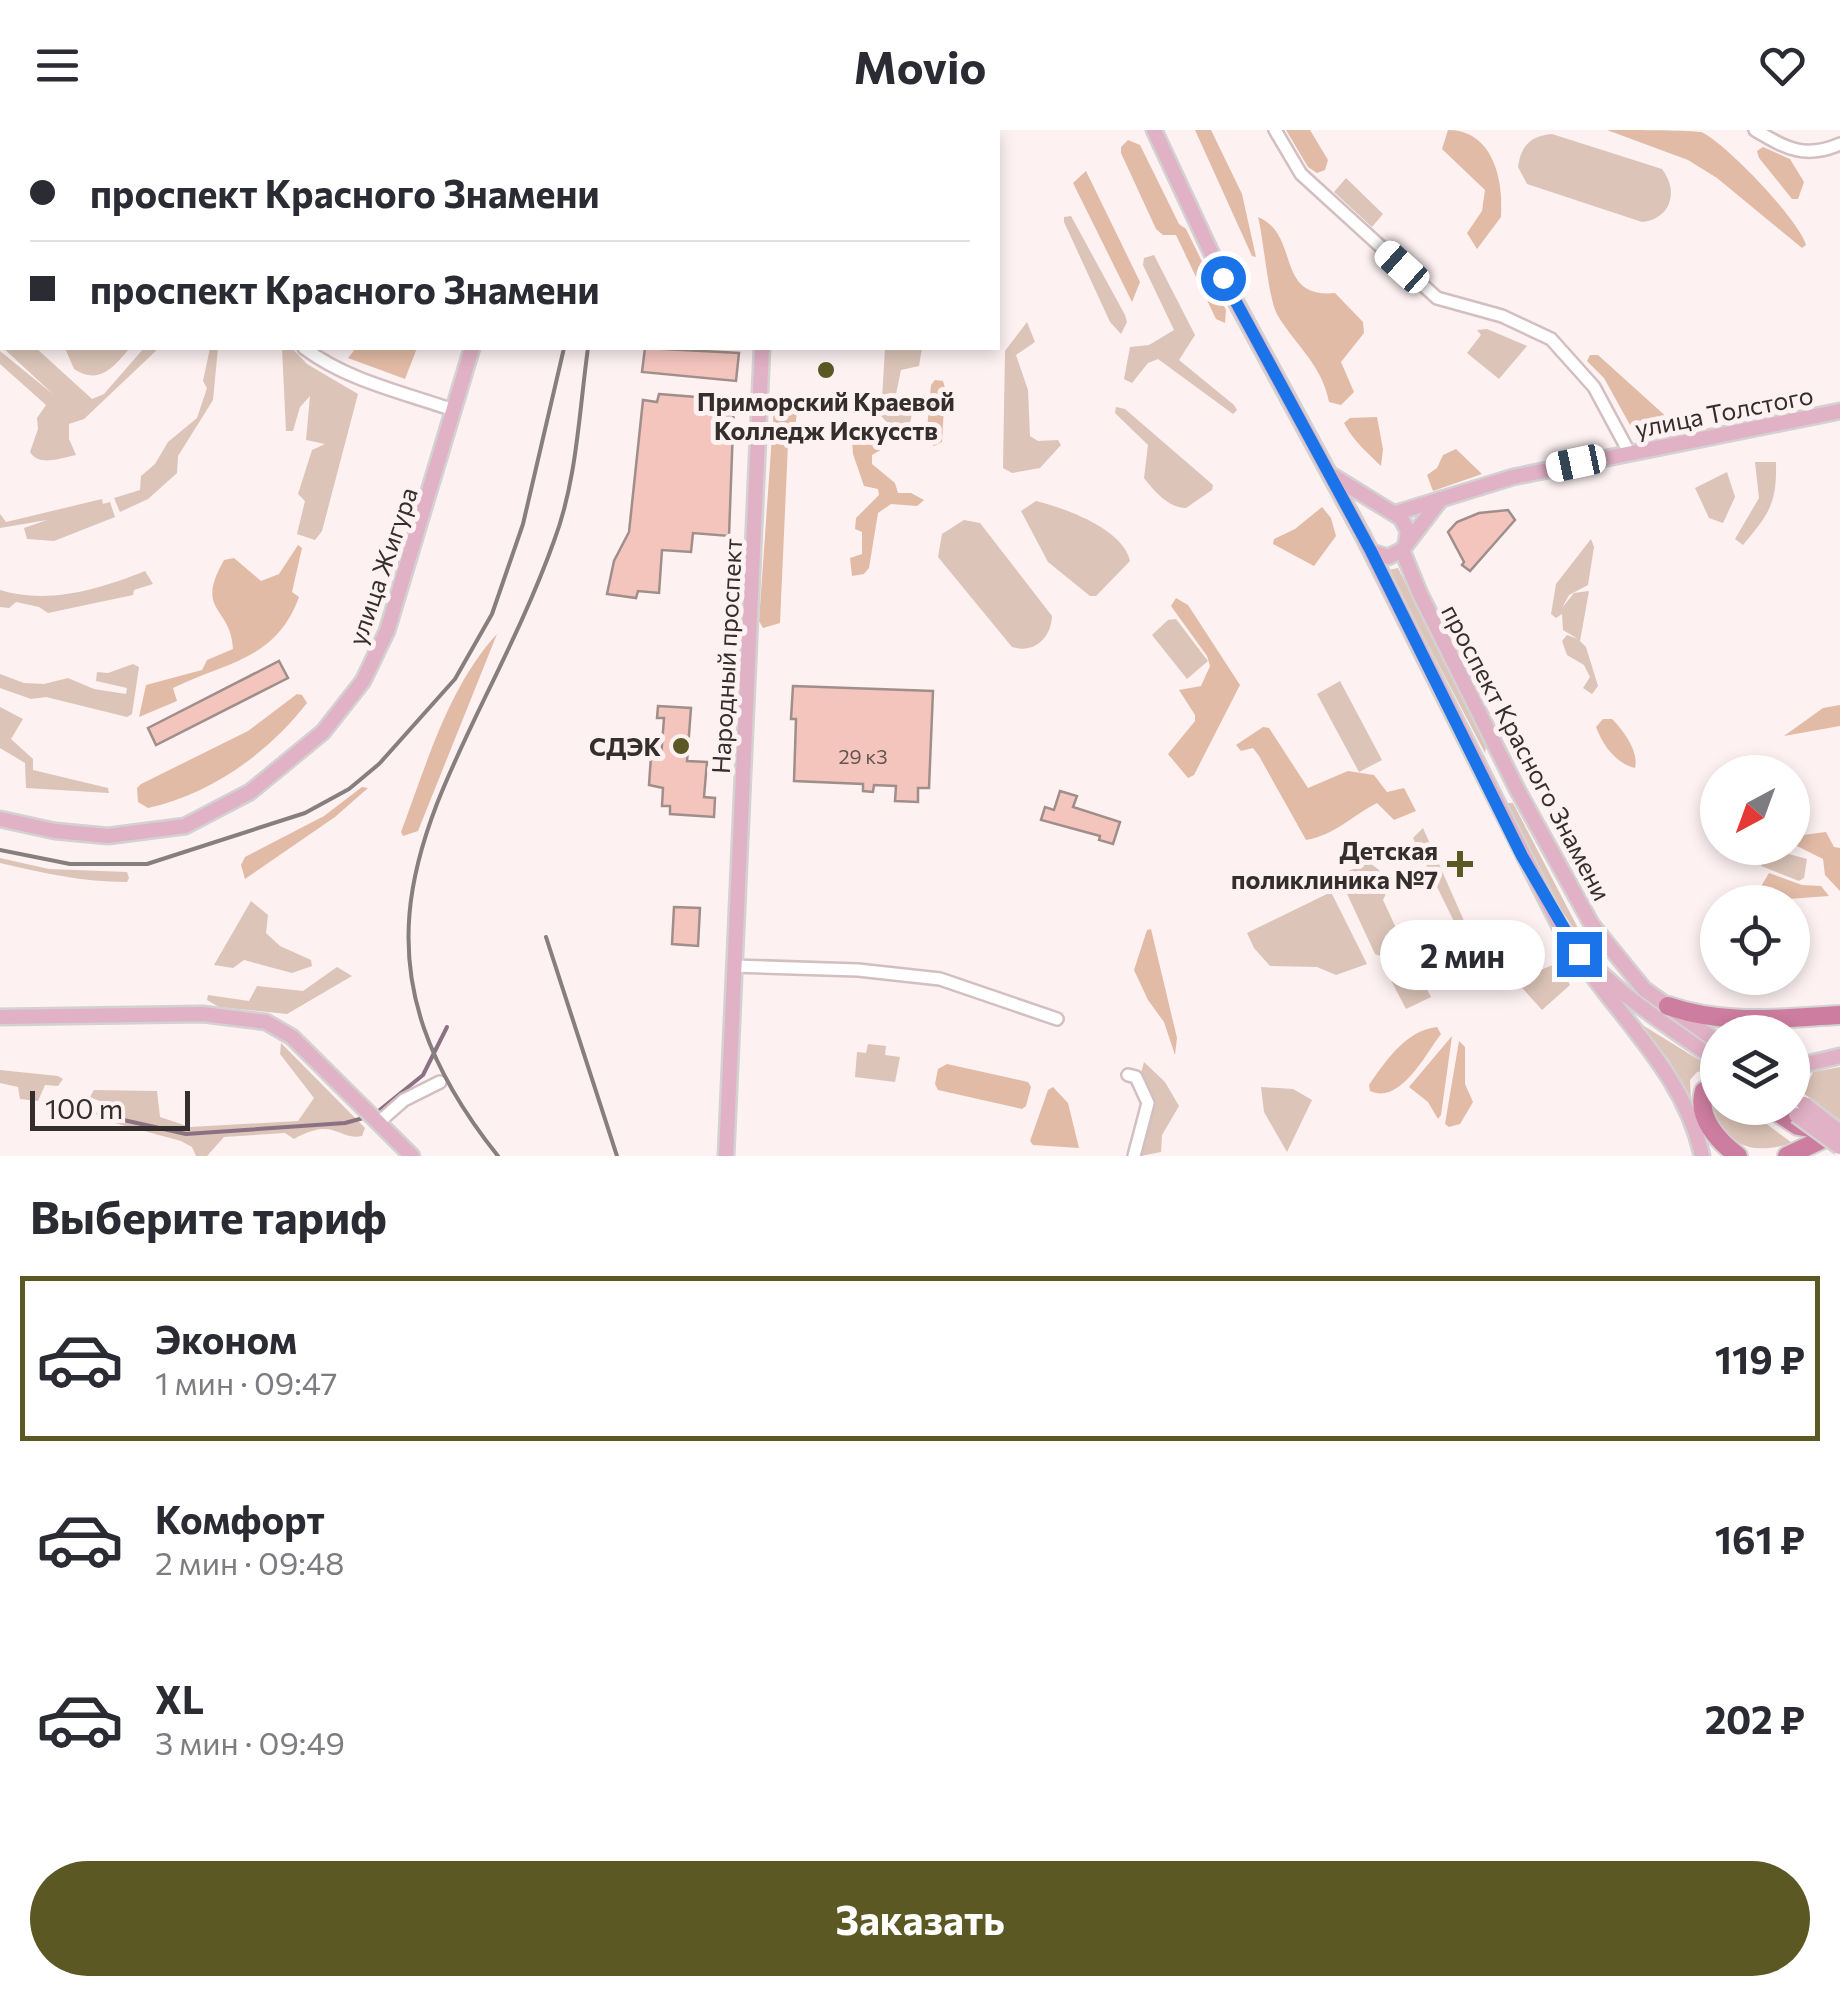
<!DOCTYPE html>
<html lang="ru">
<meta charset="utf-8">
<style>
:root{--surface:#fff;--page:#f2f2f3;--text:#2b2b33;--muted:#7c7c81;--line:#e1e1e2;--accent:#5b5824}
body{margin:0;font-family:Commissioner,sans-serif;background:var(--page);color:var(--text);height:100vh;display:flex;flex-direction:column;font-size:38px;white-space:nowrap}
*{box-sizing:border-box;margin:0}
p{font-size:32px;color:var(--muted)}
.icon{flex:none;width:55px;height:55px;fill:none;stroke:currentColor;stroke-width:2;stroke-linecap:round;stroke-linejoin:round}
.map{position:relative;height:1026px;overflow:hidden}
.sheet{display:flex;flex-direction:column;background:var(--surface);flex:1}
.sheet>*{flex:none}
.hud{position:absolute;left:0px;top:0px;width:1000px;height:220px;box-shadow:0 5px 15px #0003;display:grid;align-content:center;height:220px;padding:0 30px;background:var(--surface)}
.needle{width:65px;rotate:221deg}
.fabs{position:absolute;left:1700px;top:625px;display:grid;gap:20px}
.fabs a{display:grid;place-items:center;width:110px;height:110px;border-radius:50%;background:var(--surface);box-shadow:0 5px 15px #0003;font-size:50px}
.scale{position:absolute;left:30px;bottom:25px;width:160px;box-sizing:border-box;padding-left:10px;border:5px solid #352e2e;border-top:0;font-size:28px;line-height:35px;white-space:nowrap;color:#352e2e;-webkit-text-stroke:8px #fdf1f2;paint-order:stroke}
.end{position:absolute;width:45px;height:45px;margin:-22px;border:12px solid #1a73e8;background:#fff;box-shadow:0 0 0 5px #fff}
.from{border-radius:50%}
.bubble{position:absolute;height:70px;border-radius:35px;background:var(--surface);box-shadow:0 5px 15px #0003;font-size:32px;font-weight:700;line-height:70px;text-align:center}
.car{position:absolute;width:30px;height:60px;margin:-30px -15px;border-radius:12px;box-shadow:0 0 8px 2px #0007;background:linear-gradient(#fff 24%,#345 0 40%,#fff 0 76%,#345 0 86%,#fff 0)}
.hud b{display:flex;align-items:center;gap:35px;height:95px;font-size:38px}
.hud b+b{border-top:2px solid var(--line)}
.hud i{width:25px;height:25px;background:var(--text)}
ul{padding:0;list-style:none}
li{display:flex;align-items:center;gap:30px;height:165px;margin:0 20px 15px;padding:0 10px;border:5px solid transparent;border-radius:0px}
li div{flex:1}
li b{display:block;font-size:38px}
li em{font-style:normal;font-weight:700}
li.selected{border-color:var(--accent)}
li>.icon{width:90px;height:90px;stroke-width:1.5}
h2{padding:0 30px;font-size:45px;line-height:120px}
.action{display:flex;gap:20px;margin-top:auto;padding:20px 30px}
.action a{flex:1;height:115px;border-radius:60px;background:var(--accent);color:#fff;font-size:40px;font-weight:700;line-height:115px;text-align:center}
header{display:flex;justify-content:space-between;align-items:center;height:130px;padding:0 30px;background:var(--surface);font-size:45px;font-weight:700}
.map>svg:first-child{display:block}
.green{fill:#dcc4b8}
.forest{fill:#e2bba6}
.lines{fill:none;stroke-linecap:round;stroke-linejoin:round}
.stream{stroke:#8b7283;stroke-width:4}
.building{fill:#f3c5bd;stroke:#a08e8a;stroke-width:2.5}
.minor-casing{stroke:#d3bfc1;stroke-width:16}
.major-casing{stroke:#d3d1d1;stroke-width:19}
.highway-casing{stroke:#d3d1d1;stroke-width:22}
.minor{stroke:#fff;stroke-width:11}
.major{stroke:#e1b1c5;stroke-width:14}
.highway{stroke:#cd7d9f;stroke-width:18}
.rail{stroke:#877e7f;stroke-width:4}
.major-bridge-casing{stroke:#d3d1d1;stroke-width:19;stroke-linecap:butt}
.major-bridge{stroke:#e1b1c5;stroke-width:14}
.route{stroke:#1a73e8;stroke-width:12}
.poi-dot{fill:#5b5824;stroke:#fdf1f2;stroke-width:4}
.labels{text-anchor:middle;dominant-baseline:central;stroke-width:10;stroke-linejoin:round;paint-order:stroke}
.number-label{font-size:20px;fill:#645452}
.poi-label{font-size:25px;font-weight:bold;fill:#352e2e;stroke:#fdf1f2;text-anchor:end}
.street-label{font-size:25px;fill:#352e2e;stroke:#fdf1f2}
</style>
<header><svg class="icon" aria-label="menu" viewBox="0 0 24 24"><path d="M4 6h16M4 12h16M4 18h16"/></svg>Movio<svg class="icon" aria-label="heart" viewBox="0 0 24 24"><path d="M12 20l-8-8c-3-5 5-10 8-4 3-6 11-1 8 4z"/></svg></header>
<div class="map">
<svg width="1840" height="1026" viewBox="0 0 1840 1026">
<rect width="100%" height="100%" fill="#fdf1f2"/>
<g class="green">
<path d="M1552 4 1662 39C1679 61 1671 89 1642 92L1527 54 1518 37C1521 15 1531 6 1552 4Z"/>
<polygon points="1346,48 1383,84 1372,97 1334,62"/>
<polygon points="1071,86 1125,185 1127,192 1121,204 1110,192 1064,92 1064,87"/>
<polygon points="1154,125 1195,205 1179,230 1234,275 1237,280 1233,284 1158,229 1148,233 1132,253 1124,249 1130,217 1149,215 1174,200 1143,135 1144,128"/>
<path d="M0 185 2 218H36L92 269 104 264 144 218H159L84 289 69 294V309L76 325C61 328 39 337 30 322L38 299 37 288 46 275 0 234V221L54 265 0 215Z"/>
<polygon points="1027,192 1035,212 1016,225 1028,260 1030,306 1038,311 1058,310 1061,315 1040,338 1012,343 1003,338 1005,221"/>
<polygon points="1487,199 1527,216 1499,249 1467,223 1481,205 1477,200"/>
<path d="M65 218H130C114 236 100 256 74 239Z"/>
<polygon points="210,218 218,218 213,270 178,326 177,343 148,369 120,382 114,368 140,360 141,346 155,334 168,312 197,288 207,258 203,251"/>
<polygon points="282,218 292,218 307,234 358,264 322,401 315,410 297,404 305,371 298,364 312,320 325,314 306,310 310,266 300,277 293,301 286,301"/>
<polygon points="885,218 922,218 919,236 901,240 896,264 913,279 907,308 902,308 881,286"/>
<path d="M1116 277 1125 279 1213 355 1212 360 1186 378C1169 378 1154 361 1144 348L1148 315 1115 283Z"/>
<path d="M1755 332H1776C1777 374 1769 384 1743 415L1735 409 1759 368Z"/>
<polygon points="1727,342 1735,367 1723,393 1709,388 1695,358"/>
<polygon points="102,369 103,374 110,372 115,387 54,411 27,409 24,398 47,390 0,398 0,384 6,392"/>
<path d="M1036 371C1065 378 1123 399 1130 431L1096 466H1090L1048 432 1021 381Z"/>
<path d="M964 390 980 393 1052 486C1051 508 1034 524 1012 517L938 427 942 404Z"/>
<polygon points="1591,409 1594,417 1588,455 1569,465 1562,478 1574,463 1589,461 1580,511 1586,517 1598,556 1592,564 1583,558 1590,547 1584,535 1567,525 1562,511 1567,505 1578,509 1563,500 1562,484 1556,488 1551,484 1556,454"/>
<polygon points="1398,438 1486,617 1485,623 1389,440"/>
<path d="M145 441 153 454 134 460 133 465 48 483 39 477 16 472 9 478 0 477V460C49 475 100 459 145 441Z"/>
<polygon points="1176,489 1208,531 1187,549 1152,505 1168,490"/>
<polygon points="133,534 139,537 132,584 127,587 46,567 31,569 0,558 0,544 24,553 44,554 68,548 94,559 126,564 127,558 96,551 97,542 108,543"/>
<polygon points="1340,551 1382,630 1359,642 1317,564"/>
<polygon points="0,577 23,589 11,609 33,629 33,640 108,658 109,663 26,658 25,633 0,618"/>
<path d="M1507 673H1513L1579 800 1603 838C1580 810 1507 704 1507 673Z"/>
<polygon points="1423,698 1476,818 1473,822 1469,822 1413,708"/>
<polygon points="1767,718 1807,729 1804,748 1799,751 1761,736"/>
<path d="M0 728 49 739 127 742 129 748 127 752C82 752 44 743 0 733Z"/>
<polygon points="1370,733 1379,740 1388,759 1383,770 1404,815 1383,827 1375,824 1342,753 1348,741"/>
<polygon points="1331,762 1367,834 1336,845 1317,837 1270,836 1254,818 1247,803"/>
<polygon points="251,771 268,785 266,803 280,816 311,830 312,836 292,843 244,830 233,838 214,835"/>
<polygon points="1409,825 1431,867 1406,879 1384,837"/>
<polygon points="1558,833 1570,855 1542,880 1515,850"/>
<polygon points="337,837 352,846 287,884 219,877 207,870 208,865 249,871 257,856 303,861"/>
<polygon points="1639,893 1714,939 1697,942 1690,950 1691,971 1669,930"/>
<path d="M281 913 365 998 362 1006C338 1011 335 986 294 1009L285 1003 224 1007 207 1026H196L192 1017 181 1011 100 989 96 984 102 972 90 967 94 960 157 961 160 987 190 997 298 991 314 968 280 924Z"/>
<polygon points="868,914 886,916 885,925 900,927 895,952 855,947 857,922 866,923"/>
<polygon points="1144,932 1165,952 1179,976 1162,1005 1161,1022 1141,1026 1154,977 1141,943"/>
<polygon points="1840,937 1840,990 1803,963 1813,942"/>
<polygon points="0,940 58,946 63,949 58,956 45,955 38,971 20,969 18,957 0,953"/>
<polygon points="1261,957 1293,959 1312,970 1287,1022 1264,982"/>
<path d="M1717 964 1718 978H1745L1792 1013C1751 1026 1726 1016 1710 976Z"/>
</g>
<g class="forest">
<polygon points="1195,0 1211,0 1242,64 1256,127 1252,126"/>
<polygon points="1286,0 1310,0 1328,30 1325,40 1317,43 1308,37"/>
<path d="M1448 0C1493 0 1504 50 1501 87L1477 119 1467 103 1482 81 1485 60 1442 19Z"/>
<path d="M1607 0C1630 0 1680 0 1701 2 1725 12 1799 90 1806 115L1802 118 1717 48 1688 30Z"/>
<polygon points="1128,10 1140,15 1179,94 1186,99 1226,180 1225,193 1216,189 1176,105 1163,105 1156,99 1121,23 1121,17"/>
<polygon points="1763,17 1790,29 1804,52 1798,69 1792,69 1759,28 1757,21"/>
<polygon points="1086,41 1140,152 1132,172 1073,53"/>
<path d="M1258 87C1301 105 1274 169 1335 163L1363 192 1364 203 1341 232 1354 262 1341 275 1329 272C1322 235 1297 217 1278 186 1268 170 1264 110 1258 87Z"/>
<polygon points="356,218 417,218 405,249 348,228"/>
<polygon points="1590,225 1598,225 1670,290 1669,293 1630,295 1604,248 1587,231"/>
<polygon points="935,250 943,251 945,258 942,312 934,316 926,310 931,255"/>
<polygon points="774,277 797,283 794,304 788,314 780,493 763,498 759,491"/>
<path d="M1377 287 1383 319 1381 336C1367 322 1354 312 1344 293L1350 288Z"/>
<polygon points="856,294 864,297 884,318 872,325 872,334 895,353 898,363 911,363 924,370 917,376 891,374 878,383 869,438 864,444 852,446 850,428 862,424 862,402 855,399 856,388 879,365 878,359 864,356 853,324 851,298"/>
<polygon points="1456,319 1482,344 1433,361 1427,345 1437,338 1443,325"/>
<polygon points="1322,377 1331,388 1336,406 1314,436 1273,414 1274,409 1295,399"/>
<path d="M298 415 302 418 292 462 299 467C276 530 228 531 173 558L177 571 139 587 146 555 202 540 207 530 233 519C231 475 194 483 224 430L234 428 261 451 279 444Z"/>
<polygon points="1176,468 1188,475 1240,555 1194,645 1188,648 1168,624 1195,591 1195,585 1179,560 1201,556 1210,536 1207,526 1171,476"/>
<path d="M497 504 418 701 403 706 401 702C426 636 448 557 497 504Z"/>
<path d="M297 564 302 565 307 573C267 624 211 664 148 678L138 672 137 658 141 654 248 601Z"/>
<polygon points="1840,575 1840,596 1784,606 1823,578"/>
<path d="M1603 589H1612C1624 601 1639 622 1635 638 1615 633 1603 615 1596 597Z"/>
<path d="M1263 597 1269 598 1308 658 1348 641 1374 645 1387 662 1404 658 1416 681 1394 690 1377 673C1352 686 1335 705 1306 710L1259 626 1253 618 1241 621 1236 615Z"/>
<polygon points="362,657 368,658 335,687 245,749 241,735 245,727 324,686"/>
<polygon points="1826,702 1834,717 1840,718 1840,761 1825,745 1823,729 1793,714 1795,706"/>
<polygon points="1769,743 1802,755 1821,756 1829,766 1776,770 1760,758"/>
<polygon points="1151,799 1177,908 1175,925 1164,892 1148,870 1134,840 1147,800"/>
<path d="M1437 897 1441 904C1425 925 1400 975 1370 961L1369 955C1385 932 1406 900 1437 897Z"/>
<polygon points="1452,906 1441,985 1438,989 1428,972 1409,957"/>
<polygon points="1459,911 1465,917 1465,954 1473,972 1460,994 1449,997 1445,994"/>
<polygon points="947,934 1028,952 1031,957 1026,976 1022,979 938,960 935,954 938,939"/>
<polygon points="1053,957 1068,973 1079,1018 1033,1015 1030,1011 1048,960"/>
</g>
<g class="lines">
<g class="stream">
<polyline points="376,983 423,945 447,897"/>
<polyline points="101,985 186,1004 345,993 367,987"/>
</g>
</g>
<g class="building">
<polygon points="645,218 739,223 736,251 642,242"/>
<polygon points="659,264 734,270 729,406 693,403 691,422 662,420 659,463 638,461 636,468 607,464 614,431 629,402 643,270 657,272"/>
<polygon points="1508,380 1515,390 1470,441 1462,435 1464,432 1448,402 1457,392 1479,383"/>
<polygon points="279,531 288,548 156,615 148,598"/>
<polygon points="793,556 933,561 929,658 918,658 918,672 895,671 896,656 874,655 873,662 863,661 863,654 794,651 796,589 791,589"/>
<polygon points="658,576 691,578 687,631 707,632 704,667 715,668 714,687 670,684 670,676 662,676 663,658 649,655 651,626 661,627 664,588 657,588"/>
<polygon points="1060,661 1077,666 1073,677 1120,692 1113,714 1099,710 1100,706 1041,690 1045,677 1054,680"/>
<polygon points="674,777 700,778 698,816 672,814"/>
</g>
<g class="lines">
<defs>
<g id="minor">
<polyline points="199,0 200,2"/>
<polyline points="1275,0 1301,44 1437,168 1502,186 1551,209 1594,257 1629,322"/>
<path d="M1755 0C1787 19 1805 29 1840 14"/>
<path d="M304 218C348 251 402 262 453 280"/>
<polyline points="735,836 858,840 940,849 1057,889"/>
<polyline points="1128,945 1136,947 1148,973 1134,1026"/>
<polyline points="379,992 404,970 440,952"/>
</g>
<g id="major">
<path d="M1154 0 1223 148 1363 406 1559 795C1600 854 1659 890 1718 931"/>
<polyline points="551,2 552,0"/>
<polyline points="774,2 774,0"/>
<polyline points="1333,346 1401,388 1408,401 1406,414"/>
<polyline points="1396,383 1513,347 1840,281"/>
<polyline points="1402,420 1420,464 1518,661 1592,795 1644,859 1718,912"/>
<polyline points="1372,422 1388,427 1402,420 1441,369"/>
<polyline points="0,689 55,701 108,706 185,696 250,662 323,602 363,551 387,501 472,218"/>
<path d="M1593 846C1635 903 1687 954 1702 1026"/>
<polyline points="0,887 203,884 266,892 292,907 412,1026"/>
<polyline points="1792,951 1802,935 1840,926"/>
<polyline points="1792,963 1794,968"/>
<polyline points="726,1026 762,218"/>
</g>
<g id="highway">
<path d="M1668 876C1726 896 1780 888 1840 885"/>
<path d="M1718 952 1704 961C1696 987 1718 1011 1738 1026"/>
<polyline points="1771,978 1798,996 1815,999"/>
<polyline points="1787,1026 1840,1001"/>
</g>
</defs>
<use href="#minor" class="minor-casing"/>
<use href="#major" class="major-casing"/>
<use href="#highway" class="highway-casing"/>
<use href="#minor" class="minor"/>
<use href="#major" class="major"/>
<use href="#highway" class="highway"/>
<g class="rail">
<polyline points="621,2 622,0"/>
<polyline points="0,720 70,734 147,734 305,683 349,659 379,634 455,549 492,484 523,394 564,218"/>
<polyline points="546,807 617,1026"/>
<path d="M498 1026C306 786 470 645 554 411 577 350 579 282 588 218"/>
</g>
<defs>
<g id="major-bridge">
<polyline points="1804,974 1840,1002"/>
<polyline points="1796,985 1840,1017"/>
</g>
</defs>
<use href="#major-bridge" class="major-bridge-casing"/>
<use href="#major-bridge" class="major-bridge"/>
</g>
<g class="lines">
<polyline class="route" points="1223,148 1371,421 1522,726 1579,824"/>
</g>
<g class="poi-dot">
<circle cx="826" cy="240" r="10"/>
<circle cx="681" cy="616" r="10"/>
<path d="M1455 719h10v10h10v10h-10v10h-10v-10h-10v-10h10z"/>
</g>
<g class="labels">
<g class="number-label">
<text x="863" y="626">29 к3</text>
</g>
<g class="poi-label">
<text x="826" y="271" text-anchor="middle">Приморский Краевой<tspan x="826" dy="29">Колледж Искусств</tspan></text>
<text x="661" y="616">СДЭК</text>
<text x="1438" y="720">Детская<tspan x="1438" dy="29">поликлиника №7</tspan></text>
</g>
<g class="street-label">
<text transform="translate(1724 281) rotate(-11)">улица Толстого</text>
<text transform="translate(382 436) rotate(-71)">улица Жигура</text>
<text transform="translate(726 526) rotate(-87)">Народный проспект</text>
<text transform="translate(1527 622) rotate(62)">проспект Красного Знамени</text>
</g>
</g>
</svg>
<div class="fabs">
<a><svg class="needle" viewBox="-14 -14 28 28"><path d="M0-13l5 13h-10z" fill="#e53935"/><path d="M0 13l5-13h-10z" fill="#7c7c81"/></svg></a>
<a><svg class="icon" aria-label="locate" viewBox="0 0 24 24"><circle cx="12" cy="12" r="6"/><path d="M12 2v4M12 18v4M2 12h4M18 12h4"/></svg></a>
<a><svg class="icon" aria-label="layers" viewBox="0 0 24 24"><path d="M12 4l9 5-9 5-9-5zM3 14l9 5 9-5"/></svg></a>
</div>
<div class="scale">100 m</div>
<i class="end from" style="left:1223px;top:148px"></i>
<i class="end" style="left:1579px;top:824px"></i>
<div class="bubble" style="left:1380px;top:790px;width:165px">2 мин</div>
<i class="car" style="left:1402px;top:137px;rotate:312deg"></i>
<i class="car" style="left:1576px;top:333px;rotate:258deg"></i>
<div class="hud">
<b><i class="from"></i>проспект Красного Знамени</b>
<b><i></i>проспект Красного Знамени</b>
</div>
</div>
<section class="sheet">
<h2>Выберите тариф</h2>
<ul>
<li class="selected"><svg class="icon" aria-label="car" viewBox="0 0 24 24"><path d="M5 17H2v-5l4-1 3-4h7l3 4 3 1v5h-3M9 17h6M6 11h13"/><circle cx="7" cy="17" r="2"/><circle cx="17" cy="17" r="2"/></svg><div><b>Эконом</b><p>1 мин · 09:47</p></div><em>119 ₽</em></li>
<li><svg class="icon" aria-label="car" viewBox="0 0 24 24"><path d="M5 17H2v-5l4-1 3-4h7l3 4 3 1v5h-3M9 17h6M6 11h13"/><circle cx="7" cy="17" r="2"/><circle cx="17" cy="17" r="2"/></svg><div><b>Комфорт</b><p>2 мин · 09:48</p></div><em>161 ₽</em></li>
<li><svg class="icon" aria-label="car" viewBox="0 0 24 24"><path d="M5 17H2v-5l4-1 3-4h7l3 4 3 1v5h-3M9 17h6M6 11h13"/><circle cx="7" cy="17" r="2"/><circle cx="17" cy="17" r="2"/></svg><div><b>XL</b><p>3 мин · 09:49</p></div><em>202 ₽</em></li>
</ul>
<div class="action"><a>Заказать</a></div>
</section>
